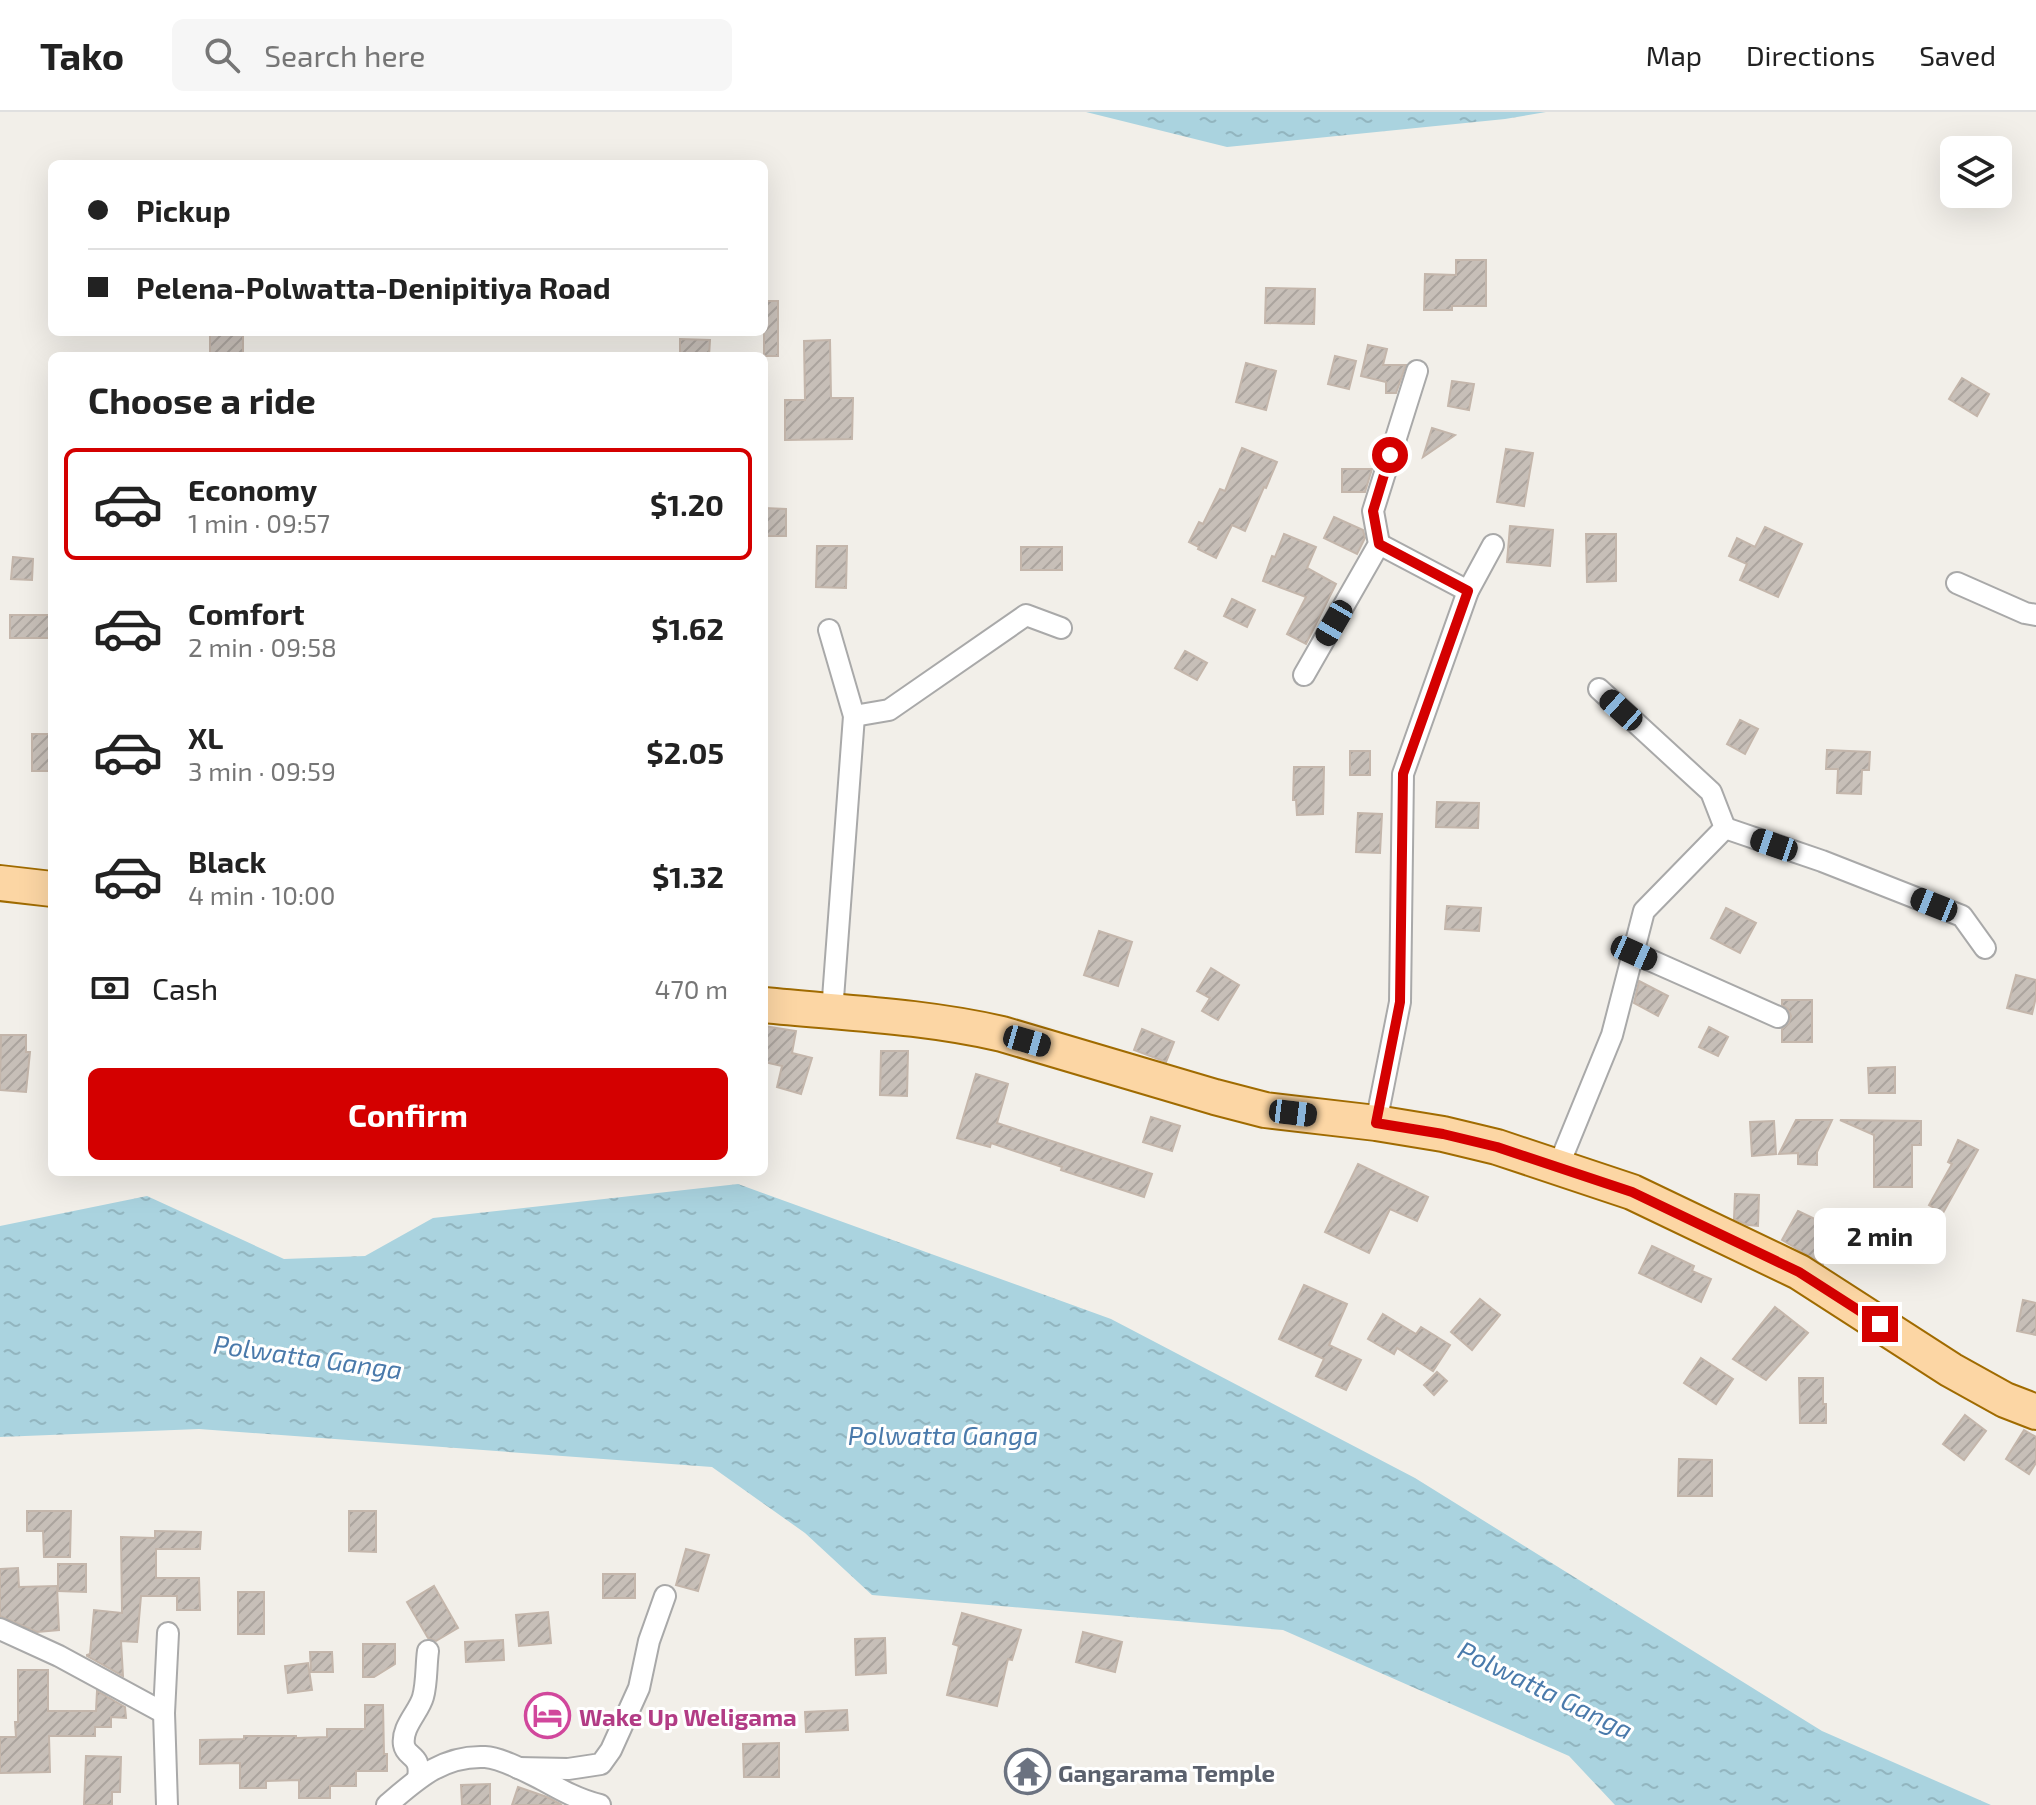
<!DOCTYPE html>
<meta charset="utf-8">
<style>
:root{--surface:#fff;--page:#f6f6f6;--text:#222;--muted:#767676;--line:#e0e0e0;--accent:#d40000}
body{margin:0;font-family:"Exo 2",sans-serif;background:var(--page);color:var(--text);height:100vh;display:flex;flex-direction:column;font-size:30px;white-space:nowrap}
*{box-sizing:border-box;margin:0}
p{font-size:26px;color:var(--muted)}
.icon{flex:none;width:44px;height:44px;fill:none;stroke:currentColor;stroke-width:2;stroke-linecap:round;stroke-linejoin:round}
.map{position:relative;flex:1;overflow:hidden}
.details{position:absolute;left:48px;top:240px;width:720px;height:824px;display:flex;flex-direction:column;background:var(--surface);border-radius:12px;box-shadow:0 8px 32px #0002}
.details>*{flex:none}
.guide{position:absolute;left:48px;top:48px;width:720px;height:176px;border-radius:12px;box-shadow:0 8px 32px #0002;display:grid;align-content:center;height:176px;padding:0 40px;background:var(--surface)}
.buttons{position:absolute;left:1940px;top:24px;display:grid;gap:16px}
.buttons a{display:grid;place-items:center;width:72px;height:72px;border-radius:12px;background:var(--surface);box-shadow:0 8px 32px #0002;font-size:40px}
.end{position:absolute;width:36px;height:36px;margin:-18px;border:10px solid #d40000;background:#fff;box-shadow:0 0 0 4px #fff}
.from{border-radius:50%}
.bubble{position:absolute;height:56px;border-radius:12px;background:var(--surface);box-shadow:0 8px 32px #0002;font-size:26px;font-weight:700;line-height:56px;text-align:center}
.car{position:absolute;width:24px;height:48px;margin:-24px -12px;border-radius:10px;box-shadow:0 0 6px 2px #0007;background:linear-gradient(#222 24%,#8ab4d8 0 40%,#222 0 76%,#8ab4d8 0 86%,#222 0)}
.guide b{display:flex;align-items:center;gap:28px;height:76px;font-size:30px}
.guide b+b{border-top:2px solid var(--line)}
.guide i{width:20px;height:20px;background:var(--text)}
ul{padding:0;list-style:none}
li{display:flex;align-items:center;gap:24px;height:112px;margin:0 16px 12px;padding:0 24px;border:4px solid transparent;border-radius:12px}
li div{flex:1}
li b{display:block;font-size:30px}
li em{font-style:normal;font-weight:700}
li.on{border-color:var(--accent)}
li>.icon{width:72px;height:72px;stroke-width:1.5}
h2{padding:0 40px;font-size:36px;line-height:96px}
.pay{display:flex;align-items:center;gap:20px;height:88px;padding:0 40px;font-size:30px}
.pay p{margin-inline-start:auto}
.cta{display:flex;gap:16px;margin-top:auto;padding:16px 40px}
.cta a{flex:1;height:92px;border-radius:12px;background:var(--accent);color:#fff;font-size:32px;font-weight:700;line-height:92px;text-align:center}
header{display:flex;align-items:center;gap:48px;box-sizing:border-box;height:112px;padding:0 40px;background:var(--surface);border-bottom:2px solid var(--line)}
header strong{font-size:38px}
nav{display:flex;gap:44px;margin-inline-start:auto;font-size:28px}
.search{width:560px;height:72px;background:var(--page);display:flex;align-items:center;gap:20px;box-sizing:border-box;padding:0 28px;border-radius:12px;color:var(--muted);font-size:30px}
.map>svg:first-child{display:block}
.water{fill:url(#water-ripples)}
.building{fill:url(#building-hatch);stroke:#c4b6ab;stroke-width:2}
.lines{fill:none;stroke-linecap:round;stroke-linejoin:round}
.minor-casing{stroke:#a9a9a9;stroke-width:24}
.primary-casing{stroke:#a06b00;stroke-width:38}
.minor{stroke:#fff;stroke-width:20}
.primary{stroke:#fcd6a4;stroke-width:34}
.route{stroke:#d40000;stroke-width:10}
.labels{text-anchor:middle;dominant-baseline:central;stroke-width:6;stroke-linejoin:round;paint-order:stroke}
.hotel-label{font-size:24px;font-weight:bold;fill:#b23c85;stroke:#fff;text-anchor:start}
.worship-label{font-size:24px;font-weight:bold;fill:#5b616d;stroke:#fff;text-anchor:start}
.water-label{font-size:26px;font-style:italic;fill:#4a7aab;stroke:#fff}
</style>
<header>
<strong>Tako</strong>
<div class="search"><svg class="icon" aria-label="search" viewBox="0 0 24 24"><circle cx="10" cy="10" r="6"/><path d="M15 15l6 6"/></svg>Search here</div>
<nav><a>Map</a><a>Directions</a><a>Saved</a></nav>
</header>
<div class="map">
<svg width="2036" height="1693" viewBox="0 0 2036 1693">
<defs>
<pattern id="water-ripples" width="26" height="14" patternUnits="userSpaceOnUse" patternTransform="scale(2)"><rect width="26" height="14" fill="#aad3df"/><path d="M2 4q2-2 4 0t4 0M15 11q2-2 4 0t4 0" fill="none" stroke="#92b5bf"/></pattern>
<pattern id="building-hatch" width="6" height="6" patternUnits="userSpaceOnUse" patternTransform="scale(2)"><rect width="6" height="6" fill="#c7bfb8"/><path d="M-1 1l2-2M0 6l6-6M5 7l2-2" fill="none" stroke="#aba49e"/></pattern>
</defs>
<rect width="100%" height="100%" fill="#f2efe9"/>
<g class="water">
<polygon points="1086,0 1546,0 1505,7 1227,35"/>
<polygon points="738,1072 1111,1207 1415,1366 1822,1619 1991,1693 1615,1693 1569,1644 1283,1518 872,1483 805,1421 712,1355 199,1317 0,1325 0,1114 147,1084 284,1147 365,1144 433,1106"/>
</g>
<g class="building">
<polygon points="1456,148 1486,148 1486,194 1452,194 1452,198 1424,198 1425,162 1456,163"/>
<polygon points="1266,176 1315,177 1314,212 1265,211"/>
<rect x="764" y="189" width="14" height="55"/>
<rect x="210" y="220" width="33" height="24"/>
<polygon points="680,227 710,228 709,244 680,244"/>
<polygon points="830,228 831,286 853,286 852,327 785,328 785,288 805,288 804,229"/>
<polygon points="1368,233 1387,237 1383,253 1406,253 1396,281 1386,281 1386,270 1361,264"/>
<polygon points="1335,244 1356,249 1349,277 1328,272"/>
<polygon points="1246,251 1276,259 1266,298 1236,290"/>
<polygon points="1962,266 1989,282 1977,304 1949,287"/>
<polygon points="1452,269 1474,272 1469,298 1448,294"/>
<polygon points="1432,316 1455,323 1423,345"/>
<polygon points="1242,336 1277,350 1266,376 1264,375 1245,419 1232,413 1216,446 1198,437 1199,435 1189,430 1199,410 1203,412 1220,377 1225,379"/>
<polygon points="1506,337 1533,341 1524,394 1497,390"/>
<polygon points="1342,357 1372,357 1365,380 1342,380"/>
<polygon points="764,396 786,397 786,424 764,424"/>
<polygon points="1334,405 1363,418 1365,426 1357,442 1324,426"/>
<polygon points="1510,414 1553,418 1550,454 1507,450"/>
<polygon points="1765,415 1802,432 1778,485 1740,468 1747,452 1729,444 1737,426 1755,435"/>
<polygon points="1284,422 1316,435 1307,456 1336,472 1306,532 1287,522 1306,485 1263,469 1272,444 1275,445"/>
<polygon points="1586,422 1616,422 1616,469 1587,470"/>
<polygon points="817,434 847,434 846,476 816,475"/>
<rect x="1021" y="435" width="41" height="23"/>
<polygon points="13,445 33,447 32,468 11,467"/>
<polygon points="1232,487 1255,498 1247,515 1224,504"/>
<rect x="10" y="503" width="42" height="23"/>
<polygon points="1185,539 1207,551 1197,568 1175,556"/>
<polygon points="1740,608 1758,617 1745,642 1727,632"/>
<rect x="32" y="622" width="20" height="37"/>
<polygon points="1827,638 1870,640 1869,658 1862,658 1861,682 1837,681 1838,657 1826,657"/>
<rect x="1350" y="639" width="20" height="24"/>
<polygon points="1294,655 1324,655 1323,702 1297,703 1296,688 1293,688"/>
<polygon points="1437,690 1479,691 1478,716 1436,715"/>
<polygon points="1358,701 1382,702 1380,741 1356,740"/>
<polygon points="1447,794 1481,796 1479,819 1445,817"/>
<polygon points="1726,796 1756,811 1740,841 1711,826"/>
<polygon points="1099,819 1132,830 1118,874 1084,863"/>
<polygon points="1211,856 1239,873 1218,908 1202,899 1210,886 1197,879"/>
<polygon points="2016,863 2036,868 2036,885 2032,902 2007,896"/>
<polygon points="1639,869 1668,884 1658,904 1634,891"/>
<polygon points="1782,888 1812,888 1812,930 1782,930 1782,917 1789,911 1791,904 1788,897 1782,893"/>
<polygon points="764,914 796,919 792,941 812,946 801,982 777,975 782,954 764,950"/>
<polygon points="1709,915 1728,925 1718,944 1699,935"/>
<polygon points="1142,917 1174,930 1166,950 1134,938"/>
<polygon points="1,923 26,923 26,940 30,940 26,980 0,978"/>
<polygon points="881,939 908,939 907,984 880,983"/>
<polygon points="1895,955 1895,981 1869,981 1868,956"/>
<polygon points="976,962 1008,972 997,1011 1152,1062 1144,1085 1061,1058 1062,1055 991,1031 990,1035 957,1026"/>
<polygon points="1151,1005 1180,1014 1172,1039 1143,1030"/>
<polygon points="1796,1008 1832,1008 1817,1040 1817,1053 1798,1052 1798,1041 1779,1042"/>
<polygon points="1840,1008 1921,1009 1921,1033 1912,1033 1912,1075 1874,1075 1874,1023"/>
<polygon points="1774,1009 1776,1042 1752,1044 1750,1010"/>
<polygon points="1958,1028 1978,1038 1943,1101 1929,1093 1952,1052 1948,1050"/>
<polygon points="1358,1052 1428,1085 1417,1109 1390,1097 1369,1141 1325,1120"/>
<polygon points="1735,1082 1759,1083 1758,1114 1748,1113 1734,1107"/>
<polygon points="1798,1099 1821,1110 1826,1110 1825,1147 1823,1152 1782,1128"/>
<polygon points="1652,1134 1694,1154 1692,1159 1711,1167 1701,1190 1639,1161"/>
<polygon points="1304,1173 1347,1192 1329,1233 1361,1248 1346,1278 1316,1264 1324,1247 1279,1227"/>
<polygon points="1480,1187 1500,1203 1472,1238 1451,1220"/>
<polygon points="2023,1188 2036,1191 2036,1223 2017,1219"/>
<polygon points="1775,1195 1808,1221 1766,1268 1733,1247"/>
<polygon points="1383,1202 1416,1222 1421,1215 1450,1233 1433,1259 1397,1236 1394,1242 1368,1227"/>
<polygon points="1701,1246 1733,1267 1716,1292 1684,1271"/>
<polygon points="1437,1260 1447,1269 1434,1283 1424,1273"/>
<polygon points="1799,1266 1823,1266 1823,1292 1826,1292 1826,1311 1800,1311"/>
<polygon points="1965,1303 1986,1319 1964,1348 1943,1332"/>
<polygon points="2024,1318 2036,1325 2036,1351 2029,1362 2006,1347"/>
<polygon points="1679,1347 1712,1348 1712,1384 1678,1384"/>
<polygon points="27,1399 71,1399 70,1445 44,1445 43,1419 27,1419"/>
<polygon points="349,1399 376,1399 376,1440 349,1439"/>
<polygon points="155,1419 201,1420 200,1437 156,1437 156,1466 199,1466 200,1498 177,1498 177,1484 141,1484 137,1530 121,1529 123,1564 87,1544 87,1543 90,1542 94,1498 122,1501 121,1425 155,1426"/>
<polygon points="686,1437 709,1443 698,1479 676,1473"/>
<polygon points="58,1452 86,1452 86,1480 58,1479"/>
<polygon points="18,1456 19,1475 57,1474 59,1518 37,1520 0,1504 0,1457"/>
<rect x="603" y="1462" width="32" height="24"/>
<polygon points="434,1474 458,1516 436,1529 428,1526 407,1490"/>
<rect x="238" y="1480" width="26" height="42"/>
<polygon points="548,1500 551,1531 519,1534 516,1503"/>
<polygon points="962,1501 1021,1518 1012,1548 1008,1547 997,1594 947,1583 959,1534 953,1532"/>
<polygon points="1083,1520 1122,1530 1115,1560 1076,1550"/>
<polygon points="885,1526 886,1561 856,1563 855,1527"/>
<polygon points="503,1528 504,1548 466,1550 465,1530"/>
<polygon points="363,1532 395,1532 395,1552 374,1565 363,1565"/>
<polygon points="310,1540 332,1540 333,1560 311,1560"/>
<polygon points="308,1551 312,1578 288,1581 285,1554"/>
<polygon points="18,1558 48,1558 48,1599 96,1599 97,1579 125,1595 126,1606 111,1605 111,1615 95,1615 95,1624 49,1624 50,1660 0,1661 0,1625 16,1625 15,1610 18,1610"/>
<polygon points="365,1593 383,1593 384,1642 387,1642 387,1659 356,1659 356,1674 330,1674 330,1686 299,1686 299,1668 266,1669 266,1676 240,1676 240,1651 200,1652 200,1628 244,1627 244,1624 296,1624 296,1626 327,1625 327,1617 365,1617"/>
<polygon points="847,1598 848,1618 806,1620 805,1600"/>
<polygon points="779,1631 779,1665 744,1665 743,1632"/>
<polygon points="86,1644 121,1645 120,1680 112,1680 112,1693 84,1693"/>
<polygon points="490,1672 490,1693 462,1693 461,1673"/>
<polygon points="518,1675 547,1685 562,1693 512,1693"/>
</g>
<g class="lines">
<defs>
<g id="minor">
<polyline points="1379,432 1468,479"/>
<polyline points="1957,471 2025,501 2036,503"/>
<polyline points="829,518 854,604 832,900"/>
<polyline points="1304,563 1379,432 1373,399 1417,259"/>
<polyline points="1599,577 1711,680 1725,716"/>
<polyline points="854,604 889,598 1026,503 1061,516"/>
<polyline points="1725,716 1822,749 1962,804 1985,836"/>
<polyline points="1634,841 1778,905"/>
<polyline points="1376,1011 1400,890 1403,662 1468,479 1493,433"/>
<polyline points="1558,1055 1612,923 1644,799 1725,716"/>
<polyline points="0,1517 59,1544 164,1601"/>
<polyline points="518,1656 568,1657 601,1652 611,1638 639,1576 649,1529 665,1484"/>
<path d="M418 1666C422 1642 406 1646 404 1633 401 1615 419 1600 423 1585 427 1571 426 1553 428 1539"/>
<polyline points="167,1693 164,1601 168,1521"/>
<path d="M387 1693C417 1667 443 1643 485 1645 502 1646 527 1660 543 1668 561 1678 579 1688 600 1693"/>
</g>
<g id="primary">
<polyline points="0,771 52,777"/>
<path d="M764 893C844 901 924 904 1002 922L1215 985 1265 998 1376 1011 1443 1022 1497 1035 1632 1080 1799 1160 1951 1258 2005 1288 2036 1300"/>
</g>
</defs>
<use href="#minor" class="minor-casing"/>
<use href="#primary" class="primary-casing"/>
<use href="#minor" class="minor"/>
<use href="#primary" class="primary"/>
</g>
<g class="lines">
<polyline class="route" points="1390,343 1373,399 1379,432 1468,479 1403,662 1400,890 1376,1011 1443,1022 1497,1035 1632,1080 1799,1160 1880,1212"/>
</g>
<defs>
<symbol id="hotel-ring" viewBox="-11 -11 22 22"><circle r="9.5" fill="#fff" stroke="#d1479c" stroke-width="1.5"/><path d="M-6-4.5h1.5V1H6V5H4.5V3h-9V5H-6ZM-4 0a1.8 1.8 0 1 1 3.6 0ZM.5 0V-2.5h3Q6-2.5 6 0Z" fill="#d1479c"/></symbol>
<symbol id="temple-ring" viewBox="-11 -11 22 22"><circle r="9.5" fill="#fff" stroke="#6b7280" stroke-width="1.5"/><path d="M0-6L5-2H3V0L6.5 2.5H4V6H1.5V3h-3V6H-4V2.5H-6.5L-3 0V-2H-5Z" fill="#6b7280"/></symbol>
</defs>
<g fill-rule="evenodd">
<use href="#hotel-ring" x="522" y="1578" width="51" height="51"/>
<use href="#temple-ring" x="1002" y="1634" width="51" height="51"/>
</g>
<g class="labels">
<g class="hotel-label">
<text x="579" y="1604">Wake Up Weligama</text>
</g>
<g class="worship-label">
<text x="1058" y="1660">Gangarama Temple</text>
</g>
<g class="water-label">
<text transform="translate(308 1244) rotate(8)">Polwatta Ganga</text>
<text x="943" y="1322">Polwatta Ganga</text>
<text transform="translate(1546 1577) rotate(26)">Polwatta Ganga</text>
</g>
</g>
</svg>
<div class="buttons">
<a><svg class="icon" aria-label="layers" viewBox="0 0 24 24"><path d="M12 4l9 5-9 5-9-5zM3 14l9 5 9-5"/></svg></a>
</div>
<i class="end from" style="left:1390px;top:343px"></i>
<i class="end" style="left:1880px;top:1212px"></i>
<div class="bubble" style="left:1814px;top:1096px;width:132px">2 min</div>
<i class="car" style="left:1334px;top:511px;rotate:210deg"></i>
<i class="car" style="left:1621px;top:598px;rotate:312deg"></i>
<i class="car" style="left:1774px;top:733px;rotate:289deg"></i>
<i class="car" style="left:1934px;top:793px;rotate:292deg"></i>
<i class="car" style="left:1634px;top:841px;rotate:114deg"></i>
<i class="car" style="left:1027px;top:929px;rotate:106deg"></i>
<i class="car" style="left:1293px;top:1001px;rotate:97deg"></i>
<div class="guide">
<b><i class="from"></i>Pickup</b>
<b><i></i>Pelena-Polwatta-Denipitiya Road</b>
</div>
<section class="details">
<h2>Choose a ride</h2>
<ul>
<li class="on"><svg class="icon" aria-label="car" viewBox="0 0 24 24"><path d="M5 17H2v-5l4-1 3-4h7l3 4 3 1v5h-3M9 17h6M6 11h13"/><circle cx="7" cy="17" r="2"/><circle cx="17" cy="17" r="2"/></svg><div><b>Economy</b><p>1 min · 09:57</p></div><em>$1.20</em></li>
<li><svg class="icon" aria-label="car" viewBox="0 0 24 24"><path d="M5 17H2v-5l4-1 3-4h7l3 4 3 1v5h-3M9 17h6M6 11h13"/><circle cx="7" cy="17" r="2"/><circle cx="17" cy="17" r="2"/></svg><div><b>Comfort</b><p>2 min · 09:58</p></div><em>$1.62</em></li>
<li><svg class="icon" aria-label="car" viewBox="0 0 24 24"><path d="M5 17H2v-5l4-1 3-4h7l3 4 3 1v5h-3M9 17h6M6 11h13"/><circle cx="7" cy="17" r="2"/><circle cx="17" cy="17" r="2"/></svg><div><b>XL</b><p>3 min · 09:59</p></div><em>$2.05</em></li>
<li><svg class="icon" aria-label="car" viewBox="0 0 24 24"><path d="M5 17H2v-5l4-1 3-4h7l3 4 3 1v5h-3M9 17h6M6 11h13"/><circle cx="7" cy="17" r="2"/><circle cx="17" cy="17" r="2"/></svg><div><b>Black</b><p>4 min · 10:00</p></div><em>$1.32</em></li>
</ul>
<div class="pay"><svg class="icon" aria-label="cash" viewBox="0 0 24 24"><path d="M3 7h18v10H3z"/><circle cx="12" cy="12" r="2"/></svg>Cash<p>470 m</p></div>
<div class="cta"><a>Confirm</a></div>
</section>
</div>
